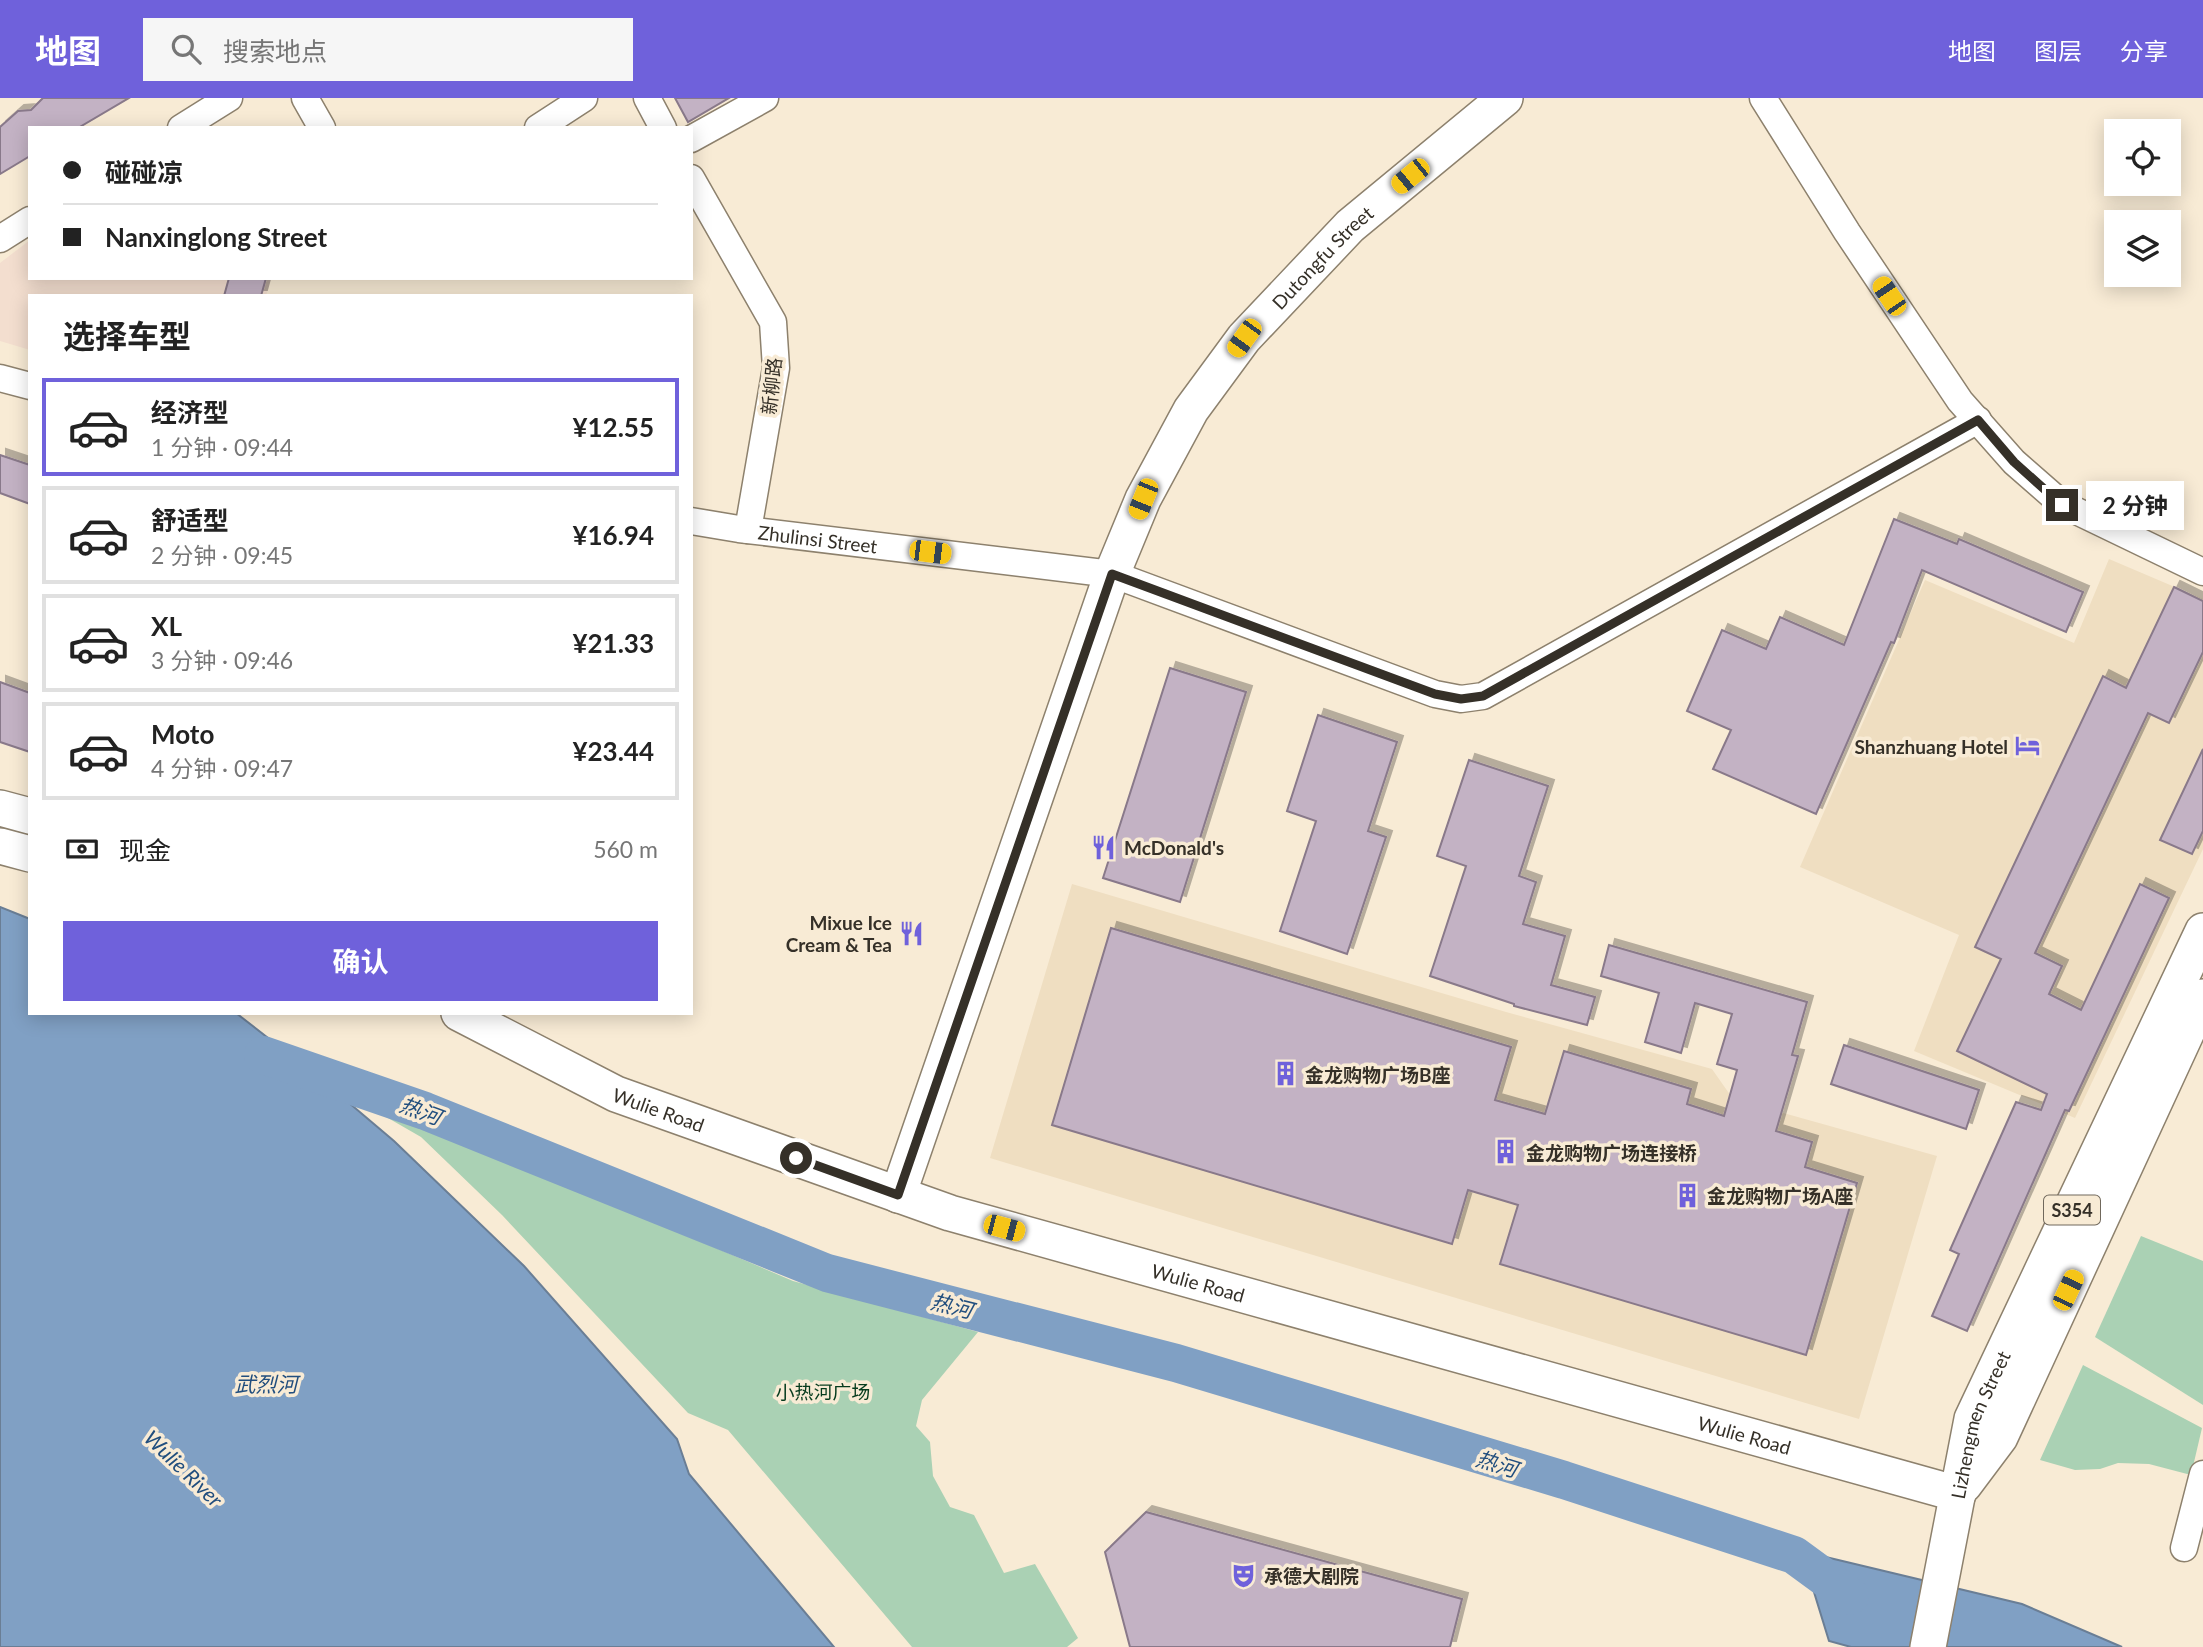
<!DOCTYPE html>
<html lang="zh">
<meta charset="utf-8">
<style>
:root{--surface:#fff;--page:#f6f6f6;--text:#222;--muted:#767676;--line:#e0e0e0;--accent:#6f61db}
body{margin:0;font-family:Lato,"Noto Sans SC",sans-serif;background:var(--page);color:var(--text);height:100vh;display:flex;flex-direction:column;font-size:26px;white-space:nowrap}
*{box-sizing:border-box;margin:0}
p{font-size:23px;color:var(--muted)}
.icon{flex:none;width:38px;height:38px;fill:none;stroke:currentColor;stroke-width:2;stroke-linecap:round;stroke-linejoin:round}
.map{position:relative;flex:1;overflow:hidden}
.sheet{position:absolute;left:28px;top:196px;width:665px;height:721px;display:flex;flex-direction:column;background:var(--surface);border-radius:0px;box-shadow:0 4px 18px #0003}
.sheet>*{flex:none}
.top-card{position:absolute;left:28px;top:28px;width:665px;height:154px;border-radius:0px;box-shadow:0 4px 18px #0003;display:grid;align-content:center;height:154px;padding:0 35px;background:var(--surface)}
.tools{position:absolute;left:2104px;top:21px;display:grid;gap:14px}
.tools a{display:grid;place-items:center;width:77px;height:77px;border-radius:0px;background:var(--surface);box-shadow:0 4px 18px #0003;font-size:35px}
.end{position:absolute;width:32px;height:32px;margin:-16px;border:9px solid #353028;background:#fff;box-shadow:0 0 0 4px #fff}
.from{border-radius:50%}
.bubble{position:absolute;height:49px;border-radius:0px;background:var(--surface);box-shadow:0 4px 18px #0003;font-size:23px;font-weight:700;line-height:49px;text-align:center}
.car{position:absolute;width:21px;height:42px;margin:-21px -10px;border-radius:9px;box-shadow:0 0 5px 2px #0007;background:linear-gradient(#f5c518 24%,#345 0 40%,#f5c518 0 76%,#345 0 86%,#f5c518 0)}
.top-card b{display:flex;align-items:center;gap:24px;height:66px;font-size:26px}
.top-card b+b{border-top:2px solid var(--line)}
.top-card i{width:18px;height:18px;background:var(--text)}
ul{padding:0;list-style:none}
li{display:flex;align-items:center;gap:21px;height:98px;margin:0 14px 10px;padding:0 21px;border:4px solid var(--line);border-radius:0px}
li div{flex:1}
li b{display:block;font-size:26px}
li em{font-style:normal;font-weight:700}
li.active{border-color:var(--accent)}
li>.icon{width:63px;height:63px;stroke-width:1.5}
h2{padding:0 35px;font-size:32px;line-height:84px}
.pay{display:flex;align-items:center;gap:18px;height:77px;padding:0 35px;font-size:26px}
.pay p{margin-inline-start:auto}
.primary-button{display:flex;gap:14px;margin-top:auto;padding:14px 35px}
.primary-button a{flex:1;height:80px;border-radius:0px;background:var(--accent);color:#fff;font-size:28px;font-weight:700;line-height:80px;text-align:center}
header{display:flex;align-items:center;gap:42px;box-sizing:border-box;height:98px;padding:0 35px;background:var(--accent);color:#fff}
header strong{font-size:33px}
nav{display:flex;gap:38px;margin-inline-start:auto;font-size:24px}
.search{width:490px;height:63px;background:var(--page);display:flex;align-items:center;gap:18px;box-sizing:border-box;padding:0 24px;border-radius:0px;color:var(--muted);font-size:26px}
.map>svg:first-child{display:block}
.built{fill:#efdec1}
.education{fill:#f3decf}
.green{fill:#aad1b4}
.water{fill:#80a0c4;stroke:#6a7e95;stroke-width:2}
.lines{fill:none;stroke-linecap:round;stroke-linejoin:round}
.river{stroke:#80a0c4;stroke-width:38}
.building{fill:#c3b2c4;stroke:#89798a;stroke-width:2;filter:url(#shadow)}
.minor-casing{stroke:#8d816d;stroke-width:29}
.major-casing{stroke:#8d816d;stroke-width:38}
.minor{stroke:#fff;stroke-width:26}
.major{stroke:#fff;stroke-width:35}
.route{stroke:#353028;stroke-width:9}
.labels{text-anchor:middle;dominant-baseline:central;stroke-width:7;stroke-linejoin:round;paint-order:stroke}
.shield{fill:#f8ebd5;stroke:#70685c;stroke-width:2}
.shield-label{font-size:18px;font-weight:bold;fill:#353028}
.street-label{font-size:19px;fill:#353028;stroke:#f8ebd5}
.poi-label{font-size:19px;font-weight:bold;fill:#353028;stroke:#f8ebd5;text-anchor:start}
.park-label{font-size:19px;fill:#053b1d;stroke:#f8ebd5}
.water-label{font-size:21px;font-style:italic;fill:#214e7e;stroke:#f8ebd5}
</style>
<header>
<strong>地图</strong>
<div class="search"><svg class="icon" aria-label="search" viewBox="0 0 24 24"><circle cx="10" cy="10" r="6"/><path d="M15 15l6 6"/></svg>搜索地点</div>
<nav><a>地图</a><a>图层</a><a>分享</a></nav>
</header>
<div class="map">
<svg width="2203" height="1549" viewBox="0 0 2203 1549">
<defs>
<filter id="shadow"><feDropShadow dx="6" dy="-6" stdDeviation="0" flood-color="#0004"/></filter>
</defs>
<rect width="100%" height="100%" fill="#f8ebd5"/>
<g class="built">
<polygon points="2109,461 2203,501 2203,751 2075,1020 1914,953 1959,837 1800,769 1925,482 2074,545"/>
<polygon points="1072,786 1506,914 1712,971 1733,1001 1937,1058 1859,1321 990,1060"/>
</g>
<polygon class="education" points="30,142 30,180 271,180 266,198 30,198 30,252 0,243 0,165"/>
<g class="green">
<polygon points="322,982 793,1183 978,1234 922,1302 916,1328 930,1344 933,1378 950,1409 974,1417 1004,1475 1035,1466 1078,1540 1067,1549 912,1549 728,1332 688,1315 502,1117 421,1039"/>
<polygon points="2141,1138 2203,1163 2203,1307 2095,1239"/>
<polygon points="2083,1267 2202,1330 2191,1377 2149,1366 2118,1365 2100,1371 2075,1372 2040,1362"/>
</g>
<g class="water">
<polygon points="0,809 30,821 30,915 236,915 322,982 394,1043 524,1168 677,1341 689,1376 834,1549 0,1549"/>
<polygon points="1809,1455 2022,1506 2122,1549 1851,1549 1829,1543 1810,1481"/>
</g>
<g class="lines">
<polyline class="river" points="263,957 425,1013 827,1175 1176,1265 1564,1382 1794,1457 1850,1498"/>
</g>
<g class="building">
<polygon points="43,0 129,0 78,30 30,30 30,58 0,76 0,29 18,13 31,12"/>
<polygon points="675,0 729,0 688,24"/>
<polygon points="229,180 266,180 261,198 224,198"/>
<polygon points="0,357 30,367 30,406 0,395"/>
<polygon points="1894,421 1957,446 1959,441 2083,494 2066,534 1922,472 1894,545 1891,544 1816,716 1713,671 1731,632 1687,613 1722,532 1766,551 1780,519 1844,547"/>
<polygon points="2174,489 2203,503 2203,554 2169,625 2148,615 2035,855 2062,868 2049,896 2081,912 2140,786 2169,800 2069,1013 2065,1012 1967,1233 1932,1218 1959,1156 1950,1152 2016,1004 2041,1012 2047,996 1957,953 2001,861 1975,849 2103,578 2126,590"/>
<polygon points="1170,570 1246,594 1180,804 1103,780"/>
<polygon points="0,584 30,595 30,654 0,644"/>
<polygon points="1318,617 1397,644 1368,733 1386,739 1347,856 1280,833 1316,723 1287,713"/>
<polygon points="2203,651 2203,733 2192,756 2160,742"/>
<polygon points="1469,662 1548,688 1519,778 1536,784 1523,826 1565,838 1551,887 1595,899 1587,927 1514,908 1514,906 1430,878 1466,768 1437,758"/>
<polygon points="1111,830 1511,949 1495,1002 1545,1016 1564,953 1691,991 1687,1006 1724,1018 1737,972 1717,966 1732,916 1695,905 1681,955 1645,944 1659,895 1601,878 1609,847 1807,904 1792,957 1798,958 1776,1033 1812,1044 1805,1069 1857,1085 1806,1257 1500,1166 1518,1107 1468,1092 1452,1146 1052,1027"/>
<polygon points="1844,947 1979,992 1966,1031 1831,986"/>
<polygon points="1146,1414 1462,1501 1450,1549 1130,1549 1105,1454"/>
</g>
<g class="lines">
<defs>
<g id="minor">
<polyline points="305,0 322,30"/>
<polyline points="647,0 663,30"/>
<polyline points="1763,0 1847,134 1960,303 2014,364 2062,406 2203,474"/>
<polyline points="181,30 229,0"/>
<polyline points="538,30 584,0"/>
<polyline points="691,41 765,0"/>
<polyline points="691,80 773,224 776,270 748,432"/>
<polyline points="0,141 30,122"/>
<polyline points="0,280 30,288"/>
<path id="s1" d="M691 423 739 431 1112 476 1435 596 1461 601 1483 598 1978 322"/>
<polyline points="2184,1450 2203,1376"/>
</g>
<g id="major">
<polyline points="0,710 30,718"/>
<polyline points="0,748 30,756"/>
<path id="s2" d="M459 915 616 996 950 1115 1958 1396"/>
<path id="s3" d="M898 1097 1112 476 1143 401 1191 312 1244 240 1350 128 1505 0"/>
<polyline points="1964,1387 2000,1339 2203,899"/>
<path id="s4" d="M1928 1549 1972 1321 2203 833"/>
</g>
</defs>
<use href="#minor" class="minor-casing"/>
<use href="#major" class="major-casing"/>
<use href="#minor" class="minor"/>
<use href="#major" class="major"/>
</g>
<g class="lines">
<polyline class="route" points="796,1060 898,1097 1112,476 1435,596 1461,601 1483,598 1978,322 2014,364 2062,407"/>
</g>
<defs>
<symbol id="hotel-bare" viewBox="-9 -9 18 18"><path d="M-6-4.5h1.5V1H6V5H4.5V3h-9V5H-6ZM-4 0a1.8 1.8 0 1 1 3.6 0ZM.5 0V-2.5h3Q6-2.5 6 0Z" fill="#6f61db" stroke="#f8ebd5" stroke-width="2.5" paint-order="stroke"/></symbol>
<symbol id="restaurant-bare" viewBox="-9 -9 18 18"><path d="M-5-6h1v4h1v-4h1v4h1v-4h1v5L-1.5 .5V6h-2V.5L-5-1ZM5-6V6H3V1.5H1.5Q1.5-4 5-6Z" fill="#6f61db" stroke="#f8ebd5" stroke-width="2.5" paint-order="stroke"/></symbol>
<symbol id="building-bare" viewBox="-9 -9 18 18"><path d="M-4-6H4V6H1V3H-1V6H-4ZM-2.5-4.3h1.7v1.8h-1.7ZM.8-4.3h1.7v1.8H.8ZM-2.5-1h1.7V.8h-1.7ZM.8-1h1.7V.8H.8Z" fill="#6f61db" stroke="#f8ebd5" stroke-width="2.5" paint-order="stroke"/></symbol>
<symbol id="theatre-bare" viewBox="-9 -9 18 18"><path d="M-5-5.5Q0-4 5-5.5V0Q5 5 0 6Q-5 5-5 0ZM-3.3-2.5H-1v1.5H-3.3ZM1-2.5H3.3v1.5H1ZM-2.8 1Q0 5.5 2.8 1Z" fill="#6f61db" stroke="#f8ebd5" stroke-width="2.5" paint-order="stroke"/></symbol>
</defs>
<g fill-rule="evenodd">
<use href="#hotel-bare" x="2010" y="630" width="35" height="35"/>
<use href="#restaurant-bare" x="1086" y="732" width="35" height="35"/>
<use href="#restaurant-bare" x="894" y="818" width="35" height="35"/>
<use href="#building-bare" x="1268" y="958" width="35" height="35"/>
<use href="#building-bare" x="1488" y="1036" width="35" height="35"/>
<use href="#building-bare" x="1670" y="1080" width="35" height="35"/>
<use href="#theatre-bare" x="1226" y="1460" width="35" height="35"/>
</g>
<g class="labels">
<rect class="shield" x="2044" y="1097.5" width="56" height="29" rx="5"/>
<g class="shield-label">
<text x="2072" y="1112">S354</text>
</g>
<g class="street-label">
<text stroke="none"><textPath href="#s3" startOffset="1041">Dutongfu Street</textPath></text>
<text transform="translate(771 288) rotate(-84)">新柳路</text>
<text stroke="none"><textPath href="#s1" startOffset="128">Zhulinsi Street</textPath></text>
<text stroke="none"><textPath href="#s2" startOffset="222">Wulie Road</textPath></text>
<text stroke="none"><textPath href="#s2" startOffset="789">Wulie Road</textPath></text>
<text stroke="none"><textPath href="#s4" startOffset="229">Lizhengmen Street</textPath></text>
<text stroke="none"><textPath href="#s2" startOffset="1356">Wulie Road</textPath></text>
</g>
<g class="poi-label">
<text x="2008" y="648" text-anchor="end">Shanzhuang Hotel</text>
<text x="1124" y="749">McDonald's</text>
<text x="892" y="824" text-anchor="end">Mixue Ice<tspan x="892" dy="22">Cream &amp; Tea</tspan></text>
<text x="1305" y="976">金龙购物广场B座</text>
<text x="1526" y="1054">金龙购物广场连接桥</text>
<text x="1707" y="1097">金龙购物广场A座</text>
<text x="1264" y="1477">承德大剧院</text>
</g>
<g class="park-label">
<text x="823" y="1293">小热河广场</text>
</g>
<g class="water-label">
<text transform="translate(421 1012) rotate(20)">热河</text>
<text transform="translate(952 1207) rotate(14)">热河</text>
<text x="266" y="1285">武烈河</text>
<text transform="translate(1497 1365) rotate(17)">热河</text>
<text transform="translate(184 1370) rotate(44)">Wulie River</text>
</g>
</g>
</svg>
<div class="tools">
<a><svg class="icon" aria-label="locate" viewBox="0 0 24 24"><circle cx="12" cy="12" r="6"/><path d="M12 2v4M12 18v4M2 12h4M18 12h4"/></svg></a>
<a><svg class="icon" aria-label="layers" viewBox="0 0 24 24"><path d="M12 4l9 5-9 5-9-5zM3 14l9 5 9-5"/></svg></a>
</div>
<i class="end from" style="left:796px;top:1060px"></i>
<i class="end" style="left:2062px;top:407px"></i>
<div class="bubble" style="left:2086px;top:383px;width:98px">2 分钟</div>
<i class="car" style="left:1410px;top:78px;rotate:231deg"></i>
<i class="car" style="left:1889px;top:198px;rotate:326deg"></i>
<i class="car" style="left:1244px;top:240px;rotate:216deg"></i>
<i class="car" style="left:1143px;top:401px;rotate:202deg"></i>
<i class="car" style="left:930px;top:454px;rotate:97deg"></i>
<i class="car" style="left:1004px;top:1130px;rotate:105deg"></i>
<i class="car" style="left:2068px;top:1192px;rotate:25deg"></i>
<div class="top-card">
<b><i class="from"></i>碰碰凉</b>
<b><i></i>Nanxinglong Street</b>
</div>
<section class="sheet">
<h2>选择车型</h2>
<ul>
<li class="active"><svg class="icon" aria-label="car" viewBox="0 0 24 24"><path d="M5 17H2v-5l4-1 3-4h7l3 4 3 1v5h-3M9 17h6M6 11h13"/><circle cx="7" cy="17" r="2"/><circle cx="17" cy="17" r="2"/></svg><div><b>经济型</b><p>1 分钟 · 09:44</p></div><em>¥12.55</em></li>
<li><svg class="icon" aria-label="car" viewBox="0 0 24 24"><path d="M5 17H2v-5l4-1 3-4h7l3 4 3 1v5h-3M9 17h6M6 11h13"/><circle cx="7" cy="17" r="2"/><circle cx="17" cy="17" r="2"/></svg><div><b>舒适型</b><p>2 分钟 · 09:45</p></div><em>¥16.94</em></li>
<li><svg class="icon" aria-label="car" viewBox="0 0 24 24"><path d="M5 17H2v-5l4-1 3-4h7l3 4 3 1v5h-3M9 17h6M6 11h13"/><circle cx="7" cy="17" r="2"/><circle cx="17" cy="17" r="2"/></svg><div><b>XL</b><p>3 分钟 · 09:46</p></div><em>¥21.33</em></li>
<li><svg class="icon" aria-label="car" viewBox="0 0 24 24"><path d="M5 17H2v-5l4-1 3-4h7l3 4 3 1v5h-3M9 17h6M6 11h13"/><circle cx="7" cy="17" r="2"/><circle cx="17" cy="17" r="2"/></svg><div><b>Moto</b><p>4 分钟 · 09:47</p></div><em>¥23.44</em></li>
</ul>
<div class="pay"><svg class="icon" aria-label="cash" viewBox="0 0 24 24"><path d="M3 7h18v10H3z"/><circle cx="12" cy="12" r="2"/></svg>现金<p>560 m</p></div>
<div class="primary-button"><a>确认</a></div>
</section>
</div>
